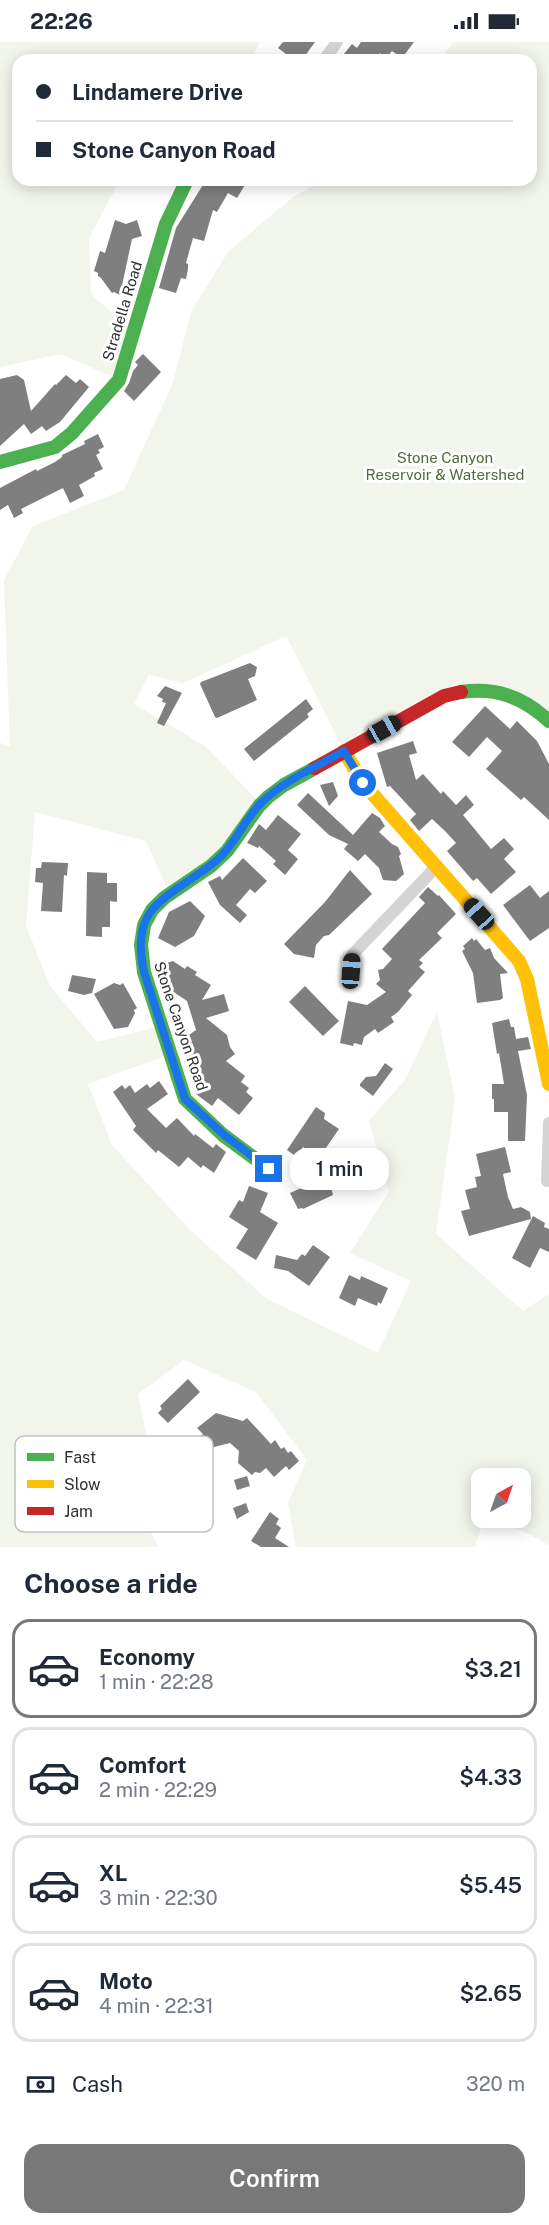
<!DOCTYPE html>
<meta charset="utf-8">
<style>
:root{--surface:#fff;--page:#f6f6f7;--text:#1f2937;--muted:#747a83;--line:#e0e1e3;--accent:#787878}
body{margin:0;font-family:"Public Sans",sans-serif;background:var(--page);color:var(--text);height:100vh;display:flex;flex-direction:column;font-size:22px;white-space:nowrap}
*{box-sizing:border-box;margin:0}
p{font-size:20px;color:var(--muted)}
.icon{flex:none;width:33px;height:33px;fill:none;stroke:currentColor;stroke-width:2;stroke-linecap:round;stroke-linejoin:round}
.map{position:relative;height:1505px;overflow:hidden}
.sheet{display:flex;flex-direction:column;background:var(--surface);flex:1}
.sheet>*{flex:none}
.banner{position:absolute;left:12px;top:12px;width:525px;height:132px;border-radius:18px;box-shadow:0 3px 15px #0003;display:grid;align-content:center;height:132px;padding:0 24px;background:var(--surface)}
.needle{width:39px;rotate:40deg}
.controls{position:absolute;left:471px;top:1426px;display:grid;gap:12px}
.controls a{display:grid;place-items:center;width:60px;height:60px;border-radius:12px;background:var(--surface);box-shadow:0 3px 15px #0003;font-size:30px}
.end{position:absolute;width:27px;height:27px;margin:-14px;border:8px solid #1a73e8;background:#fff;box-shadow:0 0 0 3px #fff}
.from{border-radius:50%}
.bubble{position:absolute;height:42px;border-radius:18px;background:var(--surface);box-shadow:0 3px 15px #0003;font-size:20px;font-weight:600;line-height:42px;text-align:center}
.car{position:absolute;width:18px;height:36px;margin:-18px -9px;border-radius:8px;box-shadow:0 0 4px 2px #0007;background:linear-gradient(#222 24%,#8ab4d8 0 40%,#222 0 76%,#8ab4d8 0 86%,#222 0)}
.banner b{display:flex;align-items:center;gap:21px;height:57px;font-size:22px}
.banner b+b{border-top:2px solid var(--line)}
.banner i{width:15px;height:15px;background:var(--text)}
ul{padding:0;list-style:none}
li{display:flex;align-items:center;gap:18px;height:99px;margin:0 12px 9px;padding:0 12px;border:3px solid var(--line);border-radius:18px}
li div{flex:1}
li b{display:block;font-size:22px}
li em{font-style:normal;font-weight:600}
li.selected{border-color:var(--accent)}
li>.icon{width:54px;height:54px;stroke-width:1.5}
h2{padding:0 24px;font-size:27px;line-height:72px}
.pay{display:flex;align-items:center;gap:15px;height:66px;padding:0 24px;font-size:22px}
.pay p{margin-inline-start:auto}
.action{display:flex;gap:12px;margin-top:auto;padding:12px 24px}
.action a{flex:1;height:69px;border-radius:18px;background:var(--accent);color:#fff;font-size:24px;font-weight:600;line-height:69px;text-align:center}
.status{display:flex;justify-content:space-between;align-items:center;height:42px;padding:0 30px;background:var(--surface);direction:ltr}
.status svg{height:16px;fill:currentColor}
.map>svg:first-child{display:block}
.green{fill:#f1f5ec}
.building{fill:#7f7f7f}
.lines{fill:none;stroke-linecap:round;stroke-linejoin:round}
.street{stroke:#d4d4d4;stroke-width:12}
.fast{stroke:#4caf50;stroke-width:14}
.slow{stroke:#ffc107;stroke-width:14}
.jam{stroke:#c62828;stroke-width:14}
.route{stroke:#1a73e8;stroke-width:8}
.labels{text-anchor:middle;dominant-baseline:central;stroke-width:6;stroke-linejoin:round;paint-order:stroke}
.street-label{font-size:15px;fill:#2f2f2f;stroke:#fff}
.park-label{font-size:15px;fill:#51693d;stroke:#fff}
.key{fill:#fff;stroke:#c1c1c1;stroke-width:1.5}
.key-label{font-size:16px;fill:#2f2f2f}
</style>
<div class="status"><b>22:26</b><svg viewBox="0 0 49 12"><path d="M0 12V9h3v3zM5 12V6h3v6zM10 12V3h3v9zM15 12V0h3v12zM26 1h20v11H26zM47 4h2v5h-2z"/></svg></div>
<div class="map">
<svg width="549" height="1505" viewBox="0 0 549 1505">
<rect width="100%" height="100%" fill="#fff"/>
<g class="green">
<polygon points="0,0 260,0 253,13 243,18 18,18 18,138 120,138 89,196 91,252 133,290 119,338 61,312 0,325"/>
<polygon points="453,0 549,0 549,679 523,657 461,648 344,709 286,594 183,641 149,633 134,662 205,704 261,762 227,809 170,853 146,799 35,770 26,884 50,944 97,1000 161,984 171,1012 88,1042 112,1103 190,1188 267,1257 378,1311 411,1239 350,1211 389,1150 369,1079 405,1038 437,970 455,1056 436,1192 523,1269 549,1252 549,1503 498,1476 520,1476 520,1437 482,1437 482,1476 484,1476 475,1505 296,1505 288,1461 307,1418 256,1350 184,1318 138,1352 147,1396 197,1459 151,1491 158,1505 0,1505 0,701 10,704 4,538 33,484 124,448 173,341 191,270 228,210 293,155 324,138 531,138 531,18 440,18"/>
</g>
<g class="building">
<polygon points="283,0 315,0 302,18 282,18 286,12 278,6"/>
<polygon points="361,0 414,0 402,16 392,9 386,16 380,11 374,18 339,18 352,2 357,6"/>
<polygon points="206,138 248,138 237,156 228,151 217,170 213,168 204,199 193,196 186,221 188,222 188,227 186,237 181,236 176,251 159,246 176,186"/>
<polygon points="115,178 126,182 137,178 142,194 132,197 120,253 114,250 112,251 101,236 98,234 98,231 94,229 100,209 105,211"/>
<polygon points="143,312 161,330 134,359 124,349 129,341 133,329 138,323 135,320"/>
<polygon points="17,333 24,338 31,369 55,342 56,343 66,333 76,341 80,337 89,345 60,380 46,389 42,384 31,392 24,382 0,404 0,337"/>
<polygon points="98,392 104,405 98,408 100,411 96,413 103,427 94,431 95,434 79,443 84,454 70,461 63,446 21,467 23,471 14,476 8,463 0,468 0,446 36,427 37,429 55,420 62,415 62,413 85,402 84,399"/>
<polygon points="250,621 257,625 255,634 248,637 257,658 217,676 215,675 200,642 201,640"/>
<polygon points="165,644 182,651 164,684 157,681 166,661 162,660 163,657 157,654"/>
<polygon points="306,657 313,667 307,672 309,675 254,719 244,707"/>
<polygon points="485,664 510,687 517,679 537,699 549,722 549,778 524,755 521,758 486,727 502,709 487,695 469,715 452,700"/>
<polygon points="413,699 417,711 409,713 416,738 423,732 441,752 443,749 456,763 466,753 474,763 463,773 491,807 504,796 514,807 504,817 516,830 491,852 477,836 473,839 447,809 456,801 445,789 432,777 419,789 410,778 416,772 390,744 387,745 377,711"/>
<polygon points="333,740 338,754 329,764 320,743"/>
<polygon points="308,751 353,793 372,771 380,776 385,784 379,790 392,802 398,805 401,812 399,814 404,832 396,839 383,838 379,826 365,812 358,819 344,807 348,802 329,793 297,763"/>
<polygon points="278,773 301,792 288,808 298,817 285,833 273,822 276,819 259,804 258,806 247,801 259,782 266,788"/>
<polygon points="243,816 267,839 255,851 250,847 236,863 247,873 240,881 220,863 208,840 220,834 222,838"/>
<polygon points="42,820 68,821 67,834 64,833 62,870 41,869 43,841 35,840 36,826 41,826"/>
<polygon points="350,828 372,852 329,893 324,894 316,903 314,916 294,912 284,902 325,860"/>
<polygon points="87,830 107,831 107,841 117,841 117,860 110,859 110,885 102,885 102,895 86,894"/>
<polygon points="530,843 540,856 549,849 549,886 530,899 503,863"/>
<polygon points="428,845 438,854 439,853 456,872 437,891 442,896 419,918 423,921 419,925 425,930 408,949 412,953 398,970 391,975 394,980 378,991 375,987 364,995 362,1003 354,1001 353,1004 340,1001 348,959 367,963 386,950 376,942 380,938 378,928 383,927 392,917 382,907 425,861 419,855"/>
<polygon points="190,859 205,874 194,894 175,905 158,896 169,870"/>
<polygon points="472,896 474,899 476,897 485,908 490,906 494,916 508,931 500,932 503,956 500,958 477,961 473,931 462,909 465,907 463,904"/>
<polygon points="173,919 185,927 187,924 197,930 195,933 211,943 202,958 224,952 229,969 206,976 227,993 230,1005 235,1012 226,1019 245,1034 241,1040 249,1046 246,1050 253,1056 239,1073 218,1056 212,1064 196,1052 204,1043 188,1020 191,1018 182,1005 187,1002 183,997 196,988 187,959 166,945 162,946 156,924"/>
<polygon points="72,933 96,937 92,951 84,953 68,949"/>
<polygon points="114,941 120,943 123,941 137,966 134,968 135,971 128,985 114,987 94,952"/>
<polygon points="305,944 339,979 323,994 289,960"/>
<polygon points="509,977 511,985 514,985 516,997 528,995 531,1007 518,1009 527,1053 525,1099 508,1099 508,1070 494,1070 494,1057 492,1057 492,1042 504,1042 499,1011 497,1012 492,981"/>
<polygon points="385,1021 393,1027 373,1054 360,1044 360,1042 366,1035 376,1034"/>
<polygon points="159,1039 168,1052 147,1067 166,1086 177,1076 194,1094 195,1092 213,1106 216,1102 226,1110 214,1131 203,1123 201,1126 188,1115 179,1125 158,1108 156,1111 133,1088 136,1084 113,1050 122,1043 125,1047 130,1043 135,1051 147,1042 150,1046"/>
<polygon points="316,1065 325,1071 324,1077 339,1087 319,1116 303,1105 297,1115 287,1108"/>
<polygon points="505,1105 511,1130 503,1132 508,1155 513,1167 521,1165 530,1170 531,1177 469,1194 461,1169 470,1167 465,1148 477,1145 475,1135 481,1134 476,1112"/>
<polygon points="335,1131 339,1141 331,1145 333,1153 303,1167 302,1166 298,1167 290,1151"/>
<polygon points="249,1144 268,1151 260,1170 278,1181 256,1218 236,1206 248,1187 229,1175 239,1158 243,1160"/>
<polygon points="533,1174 545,1181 544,1185 549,1187 549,1210 540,1206 530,1226 512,1216"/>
<polygon points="313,1203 330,1215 309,1244 288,1229 274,1226 276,1213 297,1218 302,1212 305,1214"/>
<polygon points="349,1233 360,1238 361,1234 388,1246 381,1262 378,1260 377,1264 358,1256 355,1264 339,1256"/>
<polygon points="188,1337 200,1350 168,1381 158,1371 162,1367 160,1364"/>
<polygon points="216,1371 243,1379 247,1376 271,1402 275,1398 281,1407 284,1405 288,1411 291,1409 299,1419 289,1428 286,1424 274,1435 266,1426 260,1431 255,1430 252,1433 238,1421 239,1409 230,1401 214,1405 208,1411 196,1399 203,1392 197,1386"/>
<polygon points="247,1434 250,1444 237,1448 234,1438"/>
<polygon points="246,1461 249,1470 237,1477 233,1466"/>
<polygon points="270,1470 279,1477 276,1482 281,1486 275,1496 289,1505 261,1505 251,1499"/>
</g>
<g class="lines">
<g class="street">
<polyline points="324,18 337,0"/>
<polyline points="351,929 352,913 437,824"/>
<polyline points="547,1139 549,1081"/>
</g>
<g class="fast">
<polyline points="0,420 55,405 72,391 119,338 166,182 187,138"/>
<path d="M461 650C496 645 523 655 549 679"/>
<polyline points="269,1127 223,1093 185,1057 144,930 141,903 144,883 152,868 164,856 211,824 227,809 259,764 268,755 284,743 315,726"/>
</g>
<polyline class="slow" points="344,709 363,741 519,919 527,937 549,1042"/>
<polyline class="jam" points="315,726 444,654 461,650"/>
</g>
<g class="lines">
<path class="route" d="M269 1127 223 1092 185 1057 144 930C140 910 138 890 149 872 161 853 199 834 217 818 236 802 244 777 262 760 285 738 316 725 344 709L363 741"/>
</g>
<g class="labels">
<g class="street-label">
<text transform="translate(122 269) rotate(-73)">Stradella Road</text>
<text transform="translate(181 984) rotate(71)">Stone Canyon Road</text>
</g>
<g class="park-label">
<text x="445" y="415">Stone Canyon<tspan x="445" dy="17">Reservoir &amp; Watershed</tspan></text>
</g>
</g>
<rect x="15" y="1394" width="198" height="96" rx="9" class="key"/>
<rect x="27" y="1411" width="27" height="8" fill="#4caf50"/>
<rect x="27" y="1438" width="27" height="8" fill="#ffc107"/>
<rect x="27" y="1465" width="27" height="8" fill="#c62828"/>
<g class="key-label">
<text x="64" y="1421">Fast</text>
<text x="64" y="1448">Slow</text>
<text x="64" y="1475">Jam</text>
</g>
</svg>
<div class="controls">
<a><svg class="needle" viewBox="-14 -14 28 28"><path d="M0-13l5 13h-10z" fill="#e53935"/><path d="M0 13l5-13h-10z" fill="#747a83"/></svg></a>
</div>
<i class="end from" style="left:363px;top:741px"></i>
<i class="end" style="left:269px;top:1127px"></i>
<div class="bubble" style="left:290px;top:1106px;width:99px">1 min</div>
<i class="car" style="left:384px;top:687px;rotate:61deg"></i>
<i class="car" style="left:479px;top:872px;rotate:318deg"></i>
<i class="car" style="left:351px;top:929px;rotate:4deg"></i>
<div class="banner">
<b><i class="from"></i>Lindamere Drive</b>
<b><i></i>Stone Canyon Road</b>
</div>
</div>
<section class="sheet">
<h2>Choose a ride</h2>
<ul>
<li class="selected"><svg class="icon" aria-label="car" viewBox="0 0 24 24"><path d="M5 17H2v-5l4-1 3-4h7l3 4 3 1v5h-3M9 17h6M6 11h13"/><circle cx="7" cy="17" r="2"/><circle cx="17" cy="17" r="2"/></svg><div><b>Economy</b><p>1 min · 22:28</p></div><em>$3.21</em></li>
<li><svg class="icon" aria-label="car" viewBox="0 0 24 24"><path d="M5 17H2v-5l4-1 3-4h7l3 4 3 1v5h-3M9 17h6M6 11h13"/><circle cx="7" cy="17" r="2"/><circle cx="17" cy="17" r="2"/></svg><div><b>Comfort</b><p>2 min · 22:29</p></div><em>$4.33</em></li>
<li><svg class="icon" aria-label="car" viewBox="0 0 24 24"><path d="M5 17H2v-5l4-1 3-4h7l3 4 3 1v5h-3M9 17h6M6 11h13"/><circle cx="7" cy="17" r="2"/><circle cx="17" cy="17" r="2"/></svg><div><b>XL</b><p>3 min · 22:30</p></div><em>$5.45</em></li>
<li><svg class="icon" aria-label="car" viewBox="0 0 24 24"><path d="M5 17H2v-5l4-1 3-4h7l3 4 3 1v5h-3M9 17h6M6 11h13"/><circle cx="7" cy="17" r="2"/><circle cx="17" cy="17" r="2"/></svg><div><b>Moto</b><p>4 min · 22:31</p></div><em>$2.65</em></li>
</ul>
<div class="pay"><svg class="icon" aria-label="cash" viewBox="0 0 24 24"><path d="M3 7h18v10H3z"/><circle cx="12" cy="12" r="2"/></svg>Cash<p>320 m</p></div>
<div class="action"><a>Confirm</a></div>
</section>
